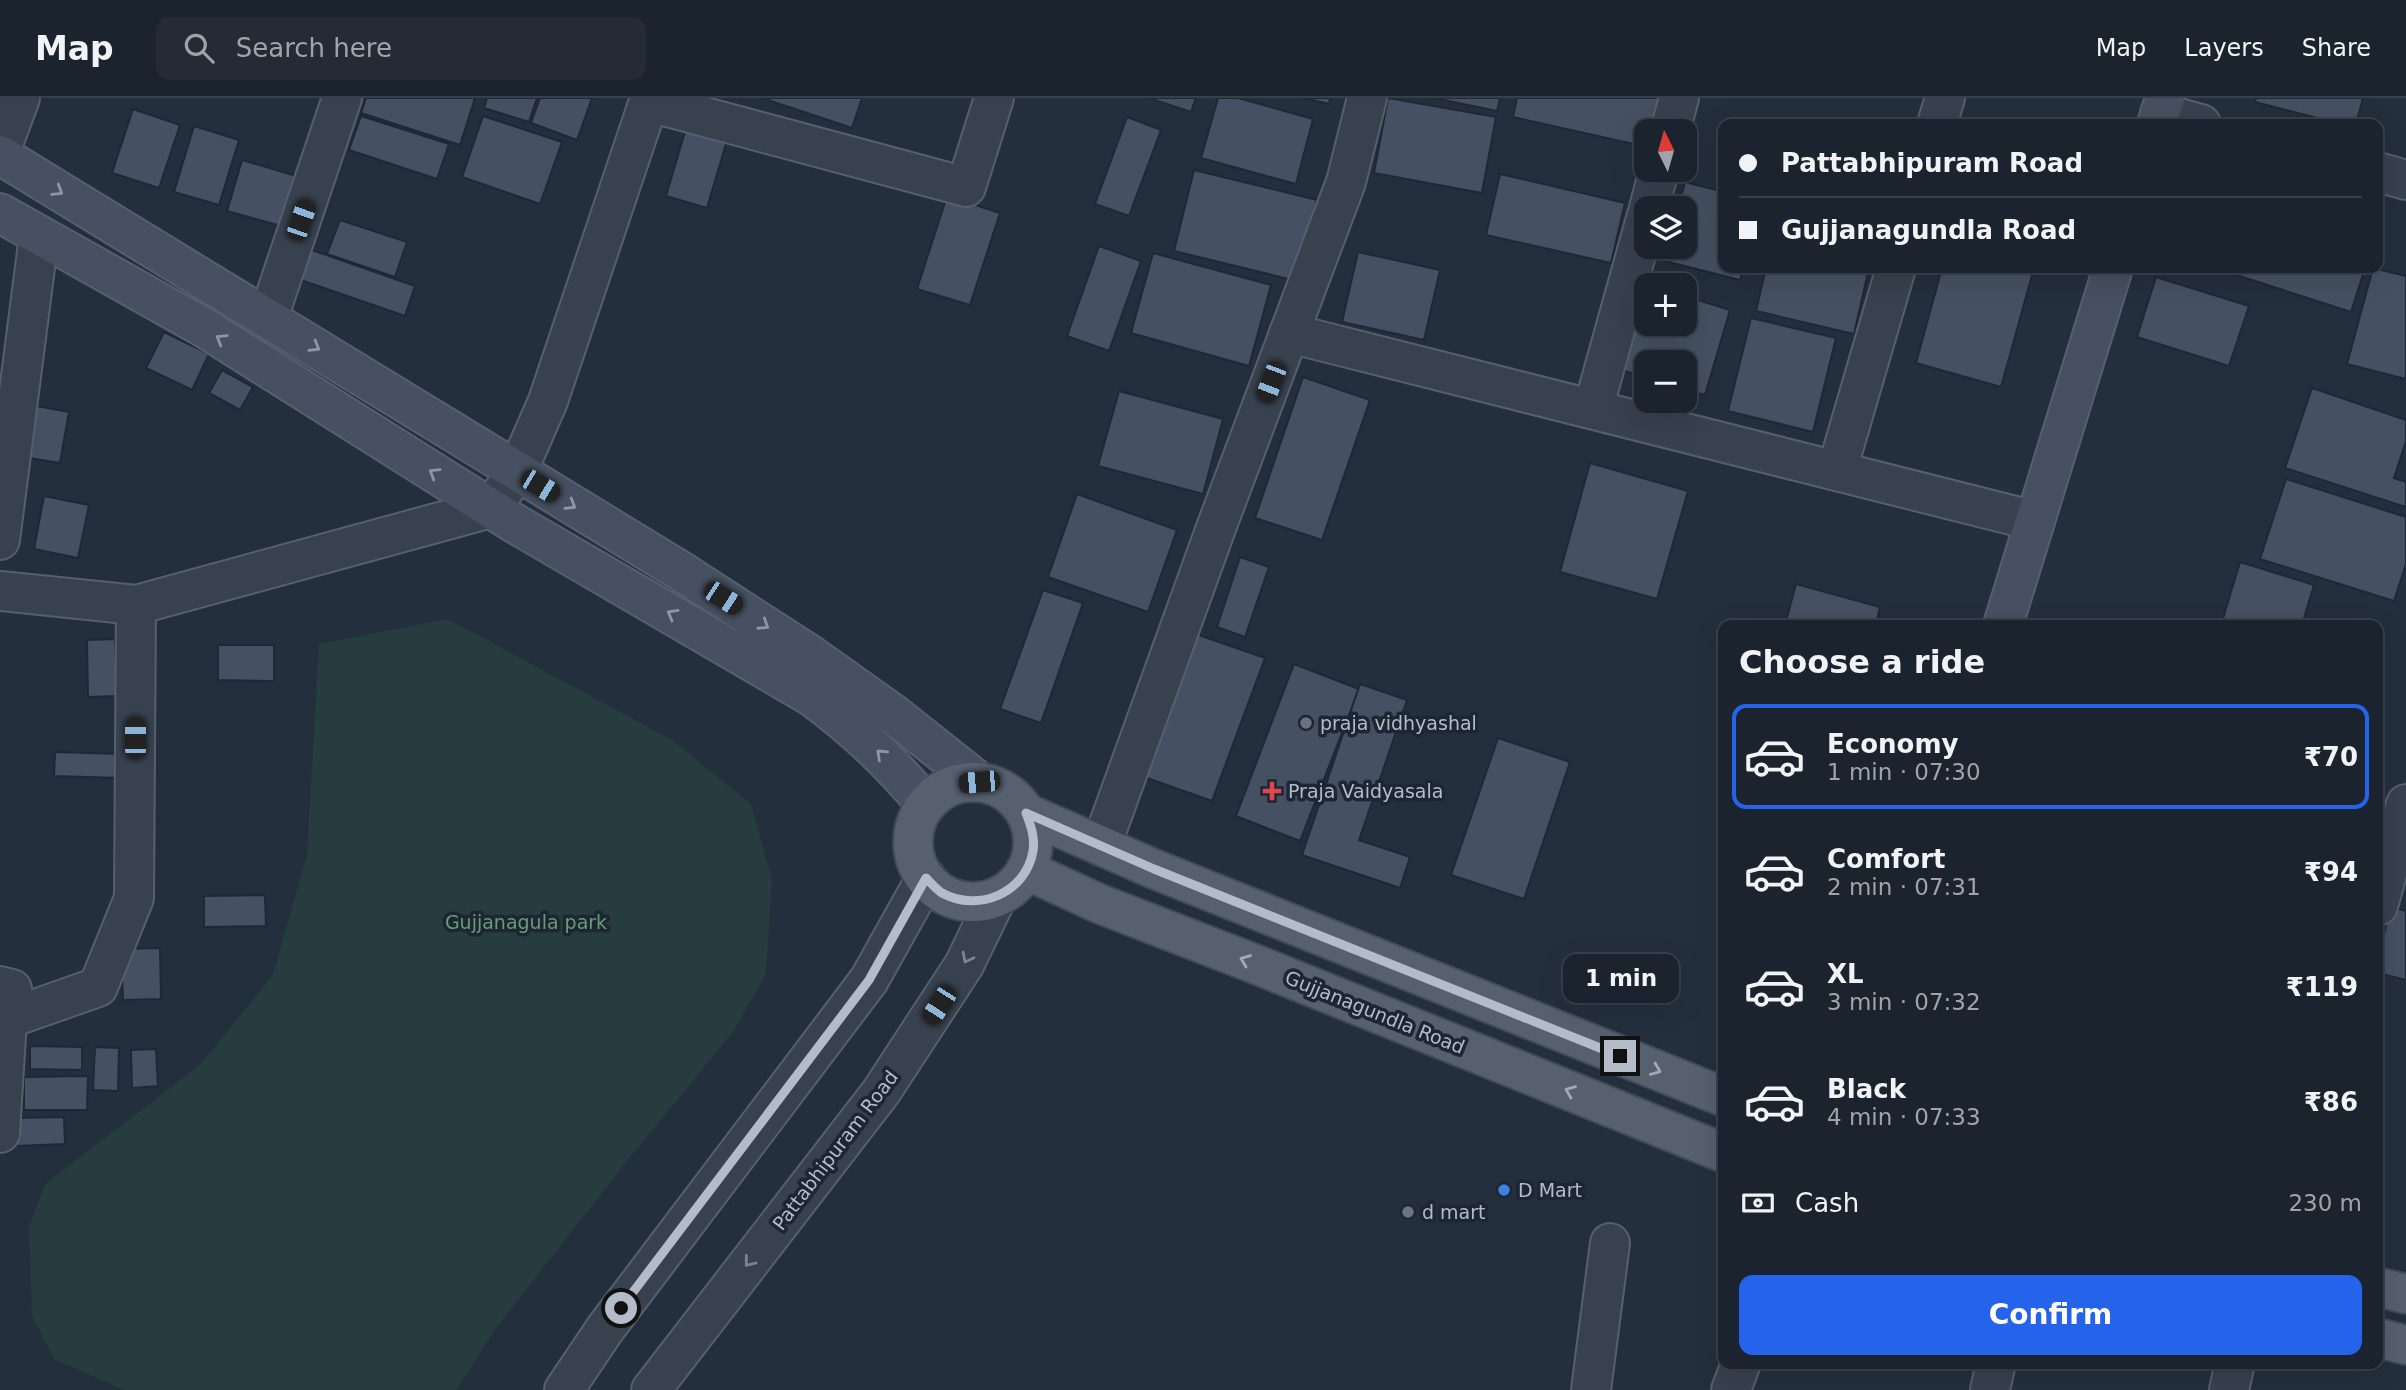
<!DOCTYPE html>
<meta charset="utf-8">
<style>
:root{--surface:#1b232e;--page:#242b36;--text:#f1f3f6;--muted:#a0a4aa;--line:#39404a;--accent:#2563eb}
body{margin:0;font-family:"DejaVu Sans",sans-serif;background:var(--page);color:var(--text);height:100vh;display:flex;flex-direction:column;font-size:26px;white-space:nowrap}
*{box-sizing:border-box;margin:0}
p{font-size:23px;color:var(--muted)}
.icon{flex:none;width:38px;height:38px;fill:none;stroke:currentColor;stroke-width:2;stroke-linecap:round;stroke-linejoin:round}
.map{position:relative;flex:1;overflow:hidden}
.drawer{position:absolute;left:1718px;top:522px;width:665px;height:749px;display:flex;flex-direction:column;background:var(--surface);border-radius:14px;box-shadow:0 7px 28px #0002,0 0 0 2px var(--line)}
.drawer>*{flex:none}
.guide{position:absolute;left:1718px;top:21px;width:665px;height:154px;border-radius:14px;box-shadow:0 7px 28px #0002,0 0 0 2px var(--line);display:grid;align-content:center;height:154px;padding:0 21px;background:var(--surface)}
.needle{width:46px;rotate:355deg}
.tools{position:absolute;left:1634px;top:21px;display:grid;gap:14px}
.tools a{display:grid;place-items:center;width:63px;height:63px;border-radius:14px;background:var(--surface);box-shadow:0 7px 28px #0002,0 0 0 2px var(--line);font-size:35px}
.end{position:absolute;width:32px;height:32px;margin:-16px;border:9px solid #b4bcc9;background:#111;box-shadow:0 0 0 4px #111}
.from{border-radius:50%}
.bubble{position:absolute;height:49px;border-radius:14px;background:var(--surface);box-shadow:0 7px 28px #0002,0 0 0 2px var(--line);font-size:23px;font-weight:700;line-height:49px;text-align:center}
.car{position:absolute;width:21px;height:42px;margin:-21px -10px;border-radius:9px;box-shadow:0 0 5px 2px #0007;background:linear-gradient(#222 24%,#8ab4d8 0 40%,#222 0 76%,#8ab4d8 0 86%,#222 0)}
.guide b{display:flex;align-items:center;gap:24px;height:66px;font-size:26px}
.guide b+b{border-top:2px solid var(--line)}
.guide i{width:18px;height:18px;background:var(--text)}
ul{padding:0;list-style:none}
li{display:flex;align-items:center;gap:21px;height:105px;margin:0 14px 10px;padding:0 7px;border:4px solid transparent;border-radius:14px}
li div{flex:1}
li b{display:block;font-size:26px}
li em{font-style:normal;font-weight:700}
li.active{border-color:var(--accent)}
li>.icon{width:63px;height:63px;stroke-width:1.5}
h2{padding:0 21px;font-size:32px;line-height:84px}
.pay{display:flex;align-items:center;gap:18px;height:77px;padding:0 21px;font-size:26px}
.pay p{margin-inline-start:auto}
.cta{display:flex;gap:14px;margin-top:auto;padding:14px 21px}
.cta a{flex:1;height:80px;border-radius:14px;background:var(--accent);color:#fff;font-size:28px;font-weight:700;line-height:80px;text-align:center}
header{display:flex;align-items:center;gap:42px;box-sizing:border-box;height:98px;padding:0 35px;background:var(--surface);border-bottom:2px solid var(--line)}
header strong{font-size:33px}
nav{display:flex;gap:38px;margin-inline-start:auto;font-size:24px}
.search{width:490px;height:63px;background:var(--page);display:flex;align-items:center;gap:18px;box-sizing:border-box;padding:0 24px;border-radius:14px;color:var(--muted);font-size:26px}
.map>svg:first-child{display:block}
.green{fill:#263c3f}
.building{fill:#455162;stroke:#1f2835;stroke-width:2}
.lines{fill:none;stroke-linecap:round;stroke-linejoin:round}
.minor-casing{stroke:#565f6c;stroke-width:42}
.tertiary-casing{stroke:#565f6c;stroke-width:42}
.secondary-casing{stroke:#565f6c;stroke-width:42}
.primary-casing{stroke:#414a57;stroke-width:42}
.minor{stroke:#38414e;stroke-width:38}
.tertiary{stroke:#38414e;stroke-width:38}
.secondary{stroke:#465061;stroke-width:38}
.primary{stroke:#56606e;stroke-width:38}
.oneway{stroke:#8e96a5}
.oneway2{stroke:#7c8592}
.oneway3{stroke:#a1aab7}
.route{stroke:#b4bcc9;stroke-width:9}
.worship-dot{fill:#6b7280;stroke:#1d2633;stroke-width:2.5}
.health-dot{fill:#e0444e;stroke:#1d2633;stroke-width:2.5}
.shop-dot{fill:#3f7fe0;stroke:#1d2633;stroke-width:2.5}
.labels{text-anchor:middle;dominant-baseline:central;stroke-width:7;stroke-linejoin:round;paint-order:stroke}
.poi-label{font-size:19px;fill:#b4bcc9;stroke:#1d2633;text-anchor:start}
.park-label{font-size:19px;fill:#6b9a76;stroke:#1d2633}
.street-label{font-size:19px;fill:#b4bcc9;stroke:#1d2633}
</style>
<header>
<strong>Map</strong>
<div class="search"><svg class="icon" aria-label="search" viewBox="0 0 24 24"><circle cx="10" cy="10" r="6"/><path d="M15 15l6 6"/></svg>Search here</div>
<nav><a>Map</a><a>Layers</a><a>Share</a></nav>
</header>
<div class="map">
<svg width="2406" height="1292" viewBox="0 0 2406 1292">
<rect width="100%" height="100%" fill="#242f3e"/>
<polygon class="green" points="448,521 672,642 751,706 772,781 766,876 733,934 627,1063 496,1230 456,1292 124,1292 54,1261 32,1218 29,1129 45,1086 200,967 273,877 307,756 319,546"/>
<g class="building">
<polygon points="366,0 475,0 460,47 361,15"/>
<polygon points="487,0 537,0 529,24 484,10"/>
<polygon points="540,0 592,0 577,42 531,25"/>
<polygon points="762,0 862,0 852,30"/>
<polygon points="1149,0 1196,0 1191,14"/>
<polygon points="1218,0 1238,0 1313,21 1296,86 1201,60"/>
<polygon points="1304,0 1330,0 1329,6"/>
<polygon points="1388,0 1496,19 1482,95 1374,75"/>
<polygon points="1434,0 1500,0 1497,13"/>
<polygon points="1517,0 1662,0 1654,33 1647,33 1647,49 1513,19"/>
<polygon points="2256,0 2363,0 2356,26 2341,26 2255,4"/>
<polygon points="133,11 180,27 159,90 112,75"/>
<polygon points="361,18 449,46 437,81 349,52"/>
<polygon points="483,18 562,44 540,106 462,79"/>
<polygon points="1127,19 1161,32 1129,118 1095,106"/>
<polygon points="687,27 728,39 707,110 666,98"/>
<polygon points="194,28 239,42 219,107 174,94"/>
<polygon points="242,62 296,78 281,128 227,113"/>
<polygon points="1194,72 1317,102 1297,183 1174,153"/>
<polygon points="1500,76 1625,105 1611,165 1486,137"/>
<polygon points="1685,84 1724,94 1724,170 1744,170 1740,182 1665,163 1669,149 1685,149 1685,110 1678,110"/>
<polygon points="947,98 1000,115 970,207 917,191"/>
<polygon points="340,122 407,144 395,179 327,156"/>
<polygon points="1099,148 1141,163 1109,253 1067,238"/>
<polygon points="309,151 415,188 405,218 298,181"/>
<polygon points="1358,154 1440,172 1424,242 1342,224"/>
<polygon points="1153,155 1271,187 1249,268 1131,235"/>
<polygon points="1766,170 1869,170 1854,236 1756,213"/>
<polygon points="1942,170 2034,170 2001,289 1916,265"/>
<polygon points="2225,170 2365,170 2351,214 2224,173"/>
<polygon points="2373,170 2406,178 2406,281 2347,266"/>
<polygon points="2156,179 2249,208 2229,268 2137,239"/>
<polygon points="1645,186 1648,187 1647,187 1647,226 1685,226 1685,198 1730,212 1705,297 1685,292 1685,264 1647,264 1647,280 1619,271"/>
<polygon points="1751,220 1836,240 1813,334 1728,313"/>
<polygon points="164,234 209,256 192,292 146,270"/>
<polygon points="222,272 253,289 240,312 209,295"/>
<polygon points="1303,279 1370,302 1322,442 1255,420"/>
<polygon points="2312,290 2406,322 2406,343 2394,380 2406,384 2406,409 2285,370"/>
<polygon points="1119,293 1223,321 1203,396 1098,368"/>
<polygon points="26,306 69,314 60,365 17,358"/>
<polygon points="1590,365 1688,393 1657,501 1560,474"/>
<polygon points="2286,381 2406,419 2406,466 2394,503 2260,461"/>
<polygon points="1077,396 1177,432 1148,514 1048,479"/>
<polygon points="44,398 89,407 78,460 34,451"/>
<polygon points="1240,459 1269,469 1245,539 1217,529"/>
<polygon points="2240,464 2314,487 2302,527 2221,527"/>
<polygon points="1796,486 1880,509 1876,527 1785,527"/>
<polygon points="1043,492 1083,505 1041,625 1000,611"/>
<polygon points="1196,536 1265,560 1212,703 1144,679"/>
<polygon points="115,541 117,598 88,599 87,542"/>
<polygon points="218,547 274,547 274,583 218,582"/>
<polygon points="1294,566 1359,591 1300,743 1236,718"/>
<polygon points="1360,586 1407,602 1359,742 1410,759 1400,790 1302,757"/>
<polygon points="1498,640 1570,664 1524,801 1451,777"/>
<polygon points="55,654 122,656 121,680 54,678"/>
<polygon points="265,797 266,828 204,829 204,798"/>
<polygon points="2391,809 2406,813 2406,882 2378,875 2378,859"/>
<polygon points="160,850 161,901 123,902 121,851"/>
<polygon points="30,948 82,949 82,972 30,971"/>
<polygon points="95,949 119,950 118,993 93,992"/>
<polygon points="156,951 158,988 132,990 131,952"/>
<polygon points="88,978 87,1012 24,1012 24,979"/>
<polygon points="64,1019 65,1046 16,1048 15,1020"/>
</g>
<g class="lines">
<defs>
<g id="minor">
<polyline points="649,4 966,89 994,0"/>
<polyline points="2160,15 2201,26"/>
<polyline points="1937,26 1945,0"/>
<polyline points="1670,33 1679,0"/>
<polyline points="0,54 20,0"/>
<polyline points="2378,74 2406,82"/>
<polyline points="1649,110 1659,72"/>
<polyline points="268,220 342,0"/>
<polyline points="1289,235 2035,423"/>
<polyline points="1593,311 1647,117"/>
<polyline points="1837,372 1896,170"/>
<polyline points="0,442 39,138"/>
<polyline points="0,493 136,507 491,410 517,374 548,303 650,0"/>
<polyline points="1101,748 1216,430 1346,84 1367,0"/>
<polyline points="2378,808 2406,706"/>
<polyline points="0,888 12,891 7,921 0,1035"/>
<polyline points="7,921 98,889 134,800 136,507"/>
<polyline points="1591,1292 1610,1145"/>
<polyline points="1731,1292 1741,1265"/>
<polyline points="1990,1292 1996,1265"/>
<polyline points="2229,1292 2235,1265"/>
</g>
<g id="tertiary">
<polyline points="564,1292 605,1231 869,882 926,780"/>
<polyline points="651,1292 881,994 964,867 997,799"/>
</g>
<g id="secondary">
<polyline points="2157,26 2165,0"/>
<polyline points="0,57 679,472 812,558 892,615 979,684"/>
<path d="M0 115 203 229 514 425 811 598C856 631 889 663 926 706"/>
<polyline points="2003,527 2113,170"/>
</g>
<g id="primary">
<circle cx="973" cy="744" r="60"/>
<polyline points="1026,715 1154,771 1724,999"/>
<polyline points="1026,772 1100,806 1255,866 1724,1055"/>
<polyline points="2378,1189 2406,1196"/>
<polyline points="2378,1240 2406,1247"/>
</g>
</defs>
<use href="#minor" class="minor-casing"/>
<use href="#tertiary" class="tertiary-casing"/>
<use href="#secondary" class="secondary-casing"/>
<use href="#primary" class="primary-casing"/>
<use href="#minor" class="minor"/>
<use href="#tertiary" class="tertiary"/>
<use href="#secondary" class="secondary"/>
<use href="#primary" class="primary"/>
</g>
<defs><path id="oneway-chevron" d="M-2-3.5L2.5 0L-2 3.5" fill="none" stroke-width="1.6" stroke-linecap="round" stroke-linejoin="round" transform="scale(1.75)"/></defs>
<g class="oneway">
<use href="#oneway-chevron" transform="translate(58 93) rotate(32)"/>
<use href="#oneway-chevron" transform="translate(221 241) rotate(-148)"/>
<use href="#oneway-chevron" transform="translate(315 249) rotate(31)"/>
<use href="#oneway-chevron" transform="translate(434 375) rotate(-148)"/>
<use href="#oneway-chevron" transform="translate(571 407) rotate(31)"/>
<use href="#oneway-chevron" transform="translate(672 516) rotate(-150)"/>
<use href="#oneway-chevron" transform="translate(764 527) rotate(33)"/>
<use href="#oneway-chevron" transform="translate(881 656) rotate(-137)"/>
</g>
<g class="oneway2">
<use href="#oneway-chevron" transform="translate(967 860) rotate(117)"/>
<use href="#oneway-chevron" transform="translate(749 1164) rotate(128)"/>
</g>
<g class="oneway3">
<use href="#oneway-chevron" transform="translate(1245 862) rotate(-159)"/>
<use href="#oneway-chevron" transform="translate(1656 972) rotate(22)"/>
<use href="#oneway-chevron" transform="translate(1570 993) rotate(-158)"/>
</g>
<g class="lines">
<path class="route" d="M621 1210 869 882 926 780C931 785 936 791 942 795 978 815 1026 795 1033 753 1035 739 1031 728 1026 715L1154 771 1620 958"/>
</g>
<g class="worship-dot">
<circle cx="1306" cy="625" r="7"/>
<circle cx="1408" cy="1114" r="7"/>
</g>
<path class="health-dot" d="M1268.5 682.5h7v7h7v7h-7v7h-7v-7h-7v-7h7z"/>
<circle class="shop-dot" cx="1504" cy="1092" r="7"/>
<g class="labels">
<g class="poi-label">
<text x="1320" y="625">praja vidhyashal</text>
<text x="1288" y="693">Praja Vaidyasala</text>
<text x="1518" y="1092">D Mart</text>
<text x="1422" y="1114">d mart</text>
</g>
<g class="park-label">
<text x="526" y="824">Gujjanagula park</text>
</g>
<g class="street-label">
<text transform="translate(1375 914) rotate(22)">Gujjanagundla Road</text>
<text transform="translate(835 1052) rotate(-53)">Pattabhipuram Road</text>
</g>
</g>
</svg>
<div class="tools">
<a><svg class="needle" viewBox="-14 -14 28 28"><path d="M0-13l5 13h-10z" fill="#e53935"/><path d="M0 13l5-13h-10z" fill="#a0a4aa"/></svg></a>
<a><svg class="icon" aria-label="layers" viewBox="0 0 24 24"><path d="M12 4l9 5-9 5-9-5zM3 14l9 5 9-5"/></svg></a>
<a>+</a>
<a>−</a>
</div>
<i class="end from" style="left:621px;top:1210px"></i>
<i class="end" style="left:1620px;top:958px"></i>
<div class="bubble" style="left:1563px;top:856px;width:116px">1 min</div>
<i class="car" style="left:301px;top:122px;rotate:19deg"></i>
<i class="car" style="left:1271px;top:284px;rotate:201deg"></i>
<i class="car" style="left:540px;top:388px;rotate:121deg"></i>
<i class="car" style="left:723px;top:500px;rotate:123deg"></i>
<i class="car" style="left:135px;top:640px;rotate:0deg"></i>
<i class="car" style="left:979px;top:684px;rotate:265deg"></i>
<i class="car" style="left:939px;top:907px;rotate:213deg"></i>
<div class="guide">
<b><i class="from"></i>Pattabhipuram Road</b>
<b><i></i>Gujjanagundla Road</b>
</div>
<section class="drawer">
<h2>Choose a ride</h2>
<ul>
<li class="active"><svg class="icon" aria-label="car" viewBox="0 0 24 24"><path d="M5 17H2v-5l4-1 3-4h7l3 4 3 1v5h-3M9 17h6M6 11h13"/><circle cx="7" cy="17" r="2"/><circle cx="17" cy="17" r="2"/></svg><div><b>Economy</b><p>1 min · 07:30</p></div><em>₹70</em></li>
<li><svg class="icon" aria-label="car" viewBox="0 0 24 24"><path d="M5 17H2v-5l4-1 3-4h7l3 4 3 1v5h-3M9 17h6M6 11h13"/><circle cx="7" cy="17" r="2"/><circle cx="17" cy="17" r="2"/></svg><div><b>Comfort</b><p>2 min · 07:31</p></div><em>₹94</em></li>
<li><svg class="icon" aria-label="car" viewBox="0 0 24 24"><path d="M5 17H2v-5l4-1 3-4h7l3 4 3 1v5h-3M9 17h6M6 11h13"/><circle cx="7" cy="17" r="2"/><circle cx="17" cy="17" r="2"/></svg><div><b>XL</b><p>3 min · 07:32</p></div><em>₹119</em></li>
<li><svg class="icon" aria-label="car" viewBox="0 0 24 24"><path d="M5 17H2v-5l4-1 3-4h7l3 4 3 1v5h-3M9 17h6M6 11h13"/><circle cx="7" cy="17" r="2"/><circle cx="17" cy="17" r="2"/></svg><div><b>Black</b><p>4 min · 07:33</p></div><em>₹86</em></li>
</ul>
<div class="pay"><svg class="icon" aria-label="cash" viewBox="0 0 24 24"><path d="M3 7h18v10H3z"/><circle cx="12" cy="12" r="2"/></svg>Cash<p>230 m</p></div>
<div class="cta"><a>Confirm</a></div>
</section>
</div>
